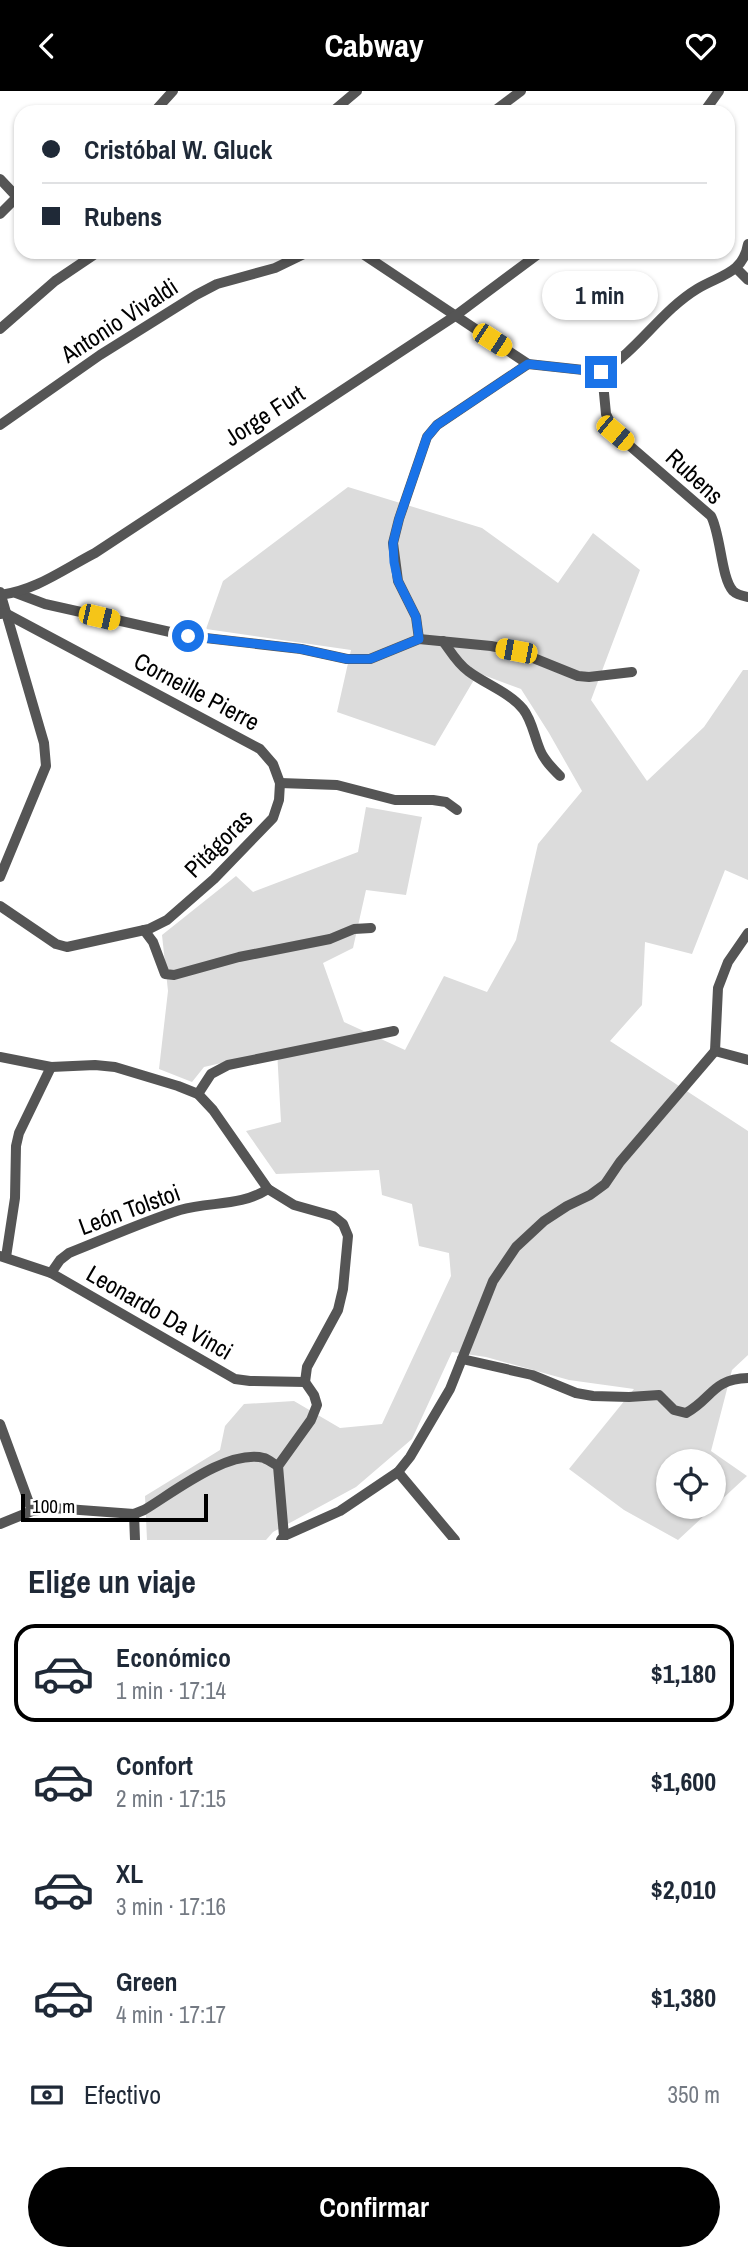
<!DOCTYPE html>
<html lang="es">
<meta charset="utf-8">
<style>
:root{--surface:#fff;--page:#f2f2f3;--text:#1f2937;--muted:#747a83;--line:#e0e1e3;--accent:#000}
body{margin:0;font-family:"Archivo Narrow",sans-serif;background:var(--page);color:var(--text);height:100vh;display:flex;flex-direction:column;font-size:26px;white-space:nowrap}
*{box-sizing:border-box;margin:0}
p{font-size:23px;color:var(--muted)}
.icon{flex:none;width:38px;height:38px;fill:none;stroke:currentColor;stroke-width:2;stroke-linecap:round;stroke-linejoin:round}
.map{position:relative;height:1449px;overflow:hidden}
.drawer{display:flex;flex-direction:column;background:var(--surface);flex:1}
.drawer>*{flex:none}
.guide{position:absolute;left:14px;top:14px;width:721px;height:154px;border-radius:21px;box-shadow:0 2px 5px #0004;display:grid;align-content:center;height:154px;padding:0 28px;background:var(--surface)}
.controls{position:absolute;left:656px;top:1358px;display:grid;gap:14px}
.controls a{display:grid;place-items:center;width:70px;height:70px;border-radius:50%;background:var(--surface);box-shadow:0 2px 5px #0004;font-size:35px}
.scale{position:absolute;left:21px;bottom:18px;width:187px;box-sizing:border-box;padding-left:7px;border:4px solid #000;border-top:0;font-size:19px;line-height:24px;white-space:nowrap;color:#000;-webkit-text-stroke:5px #fff;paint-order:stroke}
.end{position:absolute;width:32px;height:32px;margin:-16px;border:9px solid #1a73e8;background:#fff;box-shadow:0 0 0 4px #fff}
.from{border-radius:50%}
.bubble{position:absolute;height:49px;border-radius:24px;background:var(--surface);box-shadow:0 2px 5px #0004;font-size:23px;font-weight:800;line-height:49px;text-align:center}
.car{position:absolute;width:21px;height:42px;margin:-21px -10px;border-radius:9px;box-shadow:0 0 5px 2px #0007;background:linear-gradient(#f5c518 24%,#345 0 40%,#f5c518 0 76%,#345 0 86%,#f5c518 0)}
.guide b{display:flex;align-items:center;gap:24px;height:66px;font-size:26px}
.guide b+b{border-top:2px solid var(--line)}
.guide i{width:18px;height:18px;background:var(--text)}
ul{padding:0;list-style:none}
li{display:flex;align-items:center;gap:21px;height:98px;margin:0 14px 10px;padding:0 14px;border:4px solid transparent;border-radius:21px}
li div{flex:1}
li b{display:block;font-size:26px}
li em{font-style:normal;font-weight:800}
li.selected{border-color:var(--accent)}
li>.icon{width:63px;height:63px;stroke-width:1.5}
h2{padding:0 28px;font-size:32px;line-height:84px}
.pay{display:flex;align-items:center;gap:18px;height:77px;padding:0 28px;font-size:26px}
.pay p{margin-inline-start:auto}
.cta{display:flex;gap:14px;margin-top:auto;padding:14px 28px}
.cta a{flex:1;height:80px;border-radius:42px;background:var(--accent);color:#fff;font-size:28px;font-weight:800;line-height:80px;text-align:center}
header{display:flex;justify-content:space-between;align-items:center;height:91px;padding:0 28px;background:var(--accent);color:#fff;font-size:32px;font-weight:800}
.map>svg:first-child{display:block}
.green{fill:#dcdcdc;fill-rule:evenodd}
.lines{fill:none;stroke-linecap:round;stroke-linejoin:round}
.street{stroke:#555;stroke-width:10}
.route{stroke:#1a73e8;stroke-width:9}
.labels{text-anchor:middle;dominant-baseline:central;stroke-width:5;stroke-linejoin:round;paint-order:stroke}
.street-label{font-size:24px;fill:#000;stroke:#fff}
</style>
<header><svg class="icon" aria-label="back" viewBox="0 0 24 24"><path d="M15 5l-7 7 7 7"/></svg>Cabway<svg class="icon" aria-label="heart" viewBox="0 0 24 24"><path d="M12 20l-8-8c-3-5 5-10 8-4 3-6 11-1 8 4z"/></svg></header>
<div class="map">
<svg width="748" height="1449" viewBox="0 0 748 1449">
<rect width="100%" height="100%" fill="#fff"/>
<path class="green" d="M348 396 482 437 558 492 593 442 640 479 591 609 647 690 704 636 743 579H748V789L725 779 692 863 645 851 642 914 610 950 748 1040V1264L732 1279 711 1360 747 1385 678 1449 624 1419 569 1378 634 1298 569 1289 486 1266 452 1261 412 1348 356 1396 273 1441 266 1449H147L145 1405 220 1359 225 1335 244 1313 294 1310 340 1337 382 1333 451 1185 449 1162 419 1155 412 1113 382 1104 379 1079 276 1083 246 1040 281 1031 277 959 204 976 192 991 159 978 168 900 162 844 236 785 253 801 358 761 366 716 422 726 406 804 366 799 353 857 323 872 344 931 405 959 444 885 487 901 516 849 538 753 582 700 549 642 521 598 478 582 435 655 337 621 351 559 206 538 223 490ZM668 1370H714V1416H668Z"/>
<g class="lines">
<g class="street">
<polyline points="154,21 173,0"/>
<polyline points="332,21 357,0"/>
<polyline points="493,21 521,0"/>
<polyline points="704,21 719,0"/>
<polyline points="0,88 17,106"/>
<polyline points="0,123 21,102"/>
<path d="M360 161 528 273 602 281 606 323 615 342 711 425C721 444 721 487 733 500 737 504 743 505 748 506"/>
<polyline points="737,178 748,189"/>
<polyline points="0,238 55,190 98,161"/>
<path d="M602 281C638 259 661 220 697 198 720 184 743 183 748 153"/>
<polyline points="0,334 100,264 196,204 217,193 275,177 308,161"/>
<polyline points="0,501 44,652 46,675 0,786"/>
<polyline points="16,502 45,513 188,545 301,558 347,568 370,568 419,548 491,555 516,560 578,585 589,586 632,581"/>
<path d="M0 504C35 500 64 478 95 462L455 225 541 161"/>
<polyline points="0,523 5,522 260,658 273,673 280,692 279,709 273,727 214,788 167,829 149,838 67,856 56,853 0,815"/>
<polyline points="419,548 416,526 398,490 393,452 399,428 427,346 437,334 528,273"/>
<path d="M443 550C451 561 457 572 468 580 485 593 509 601 523 618 532 629 534 645 540 659 544 669 552 677 560 685"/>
<polyline points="280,692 337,694 395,709 433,709 446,711 457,719"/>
<polyline points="144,839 153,851 165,883 174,884 239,866 330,848 354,838 371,837"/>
<polyline points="715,960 718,897 728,871 748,842"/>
<polyline points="715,960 748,969"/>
<polyline points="0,966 51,976 95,974 115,976 178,995 198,1003 213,1019 268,1098 294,1114 333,1125 343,1133 348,1145 343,1198 338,1219 307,1276 305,1291"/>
<polyline points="198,1003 211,983 228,974 394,940"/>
<polyline points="0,1165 51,1182 235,1288 250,1290 305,1291"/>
<polyline points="6,1166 15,1107 16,1055 19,1042 51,976"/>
<path d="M51 1182 60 1169 69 1162C105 1148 142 1131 180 1119 211 1110 240 1116 268 1098"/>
<path d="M462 1268 532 1284 576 1302 593 1305 629 1306 659 1304 674 1319 686 1322C712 1308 712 1288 748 1287"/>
<polyline points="0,1333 32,1420"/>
<polyline points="398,1381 455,1449"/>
<polyline points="134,1423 135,1449"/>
<path d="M0 1433 32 1420 53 1417 134 1423 144 1419C174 1401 228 1358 264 1367 269 1369 274 1373 278 1375"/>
<polyline points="284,1445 340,1420 398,1381 410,1366 450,1298 493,1190 516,1156 544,1130 567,1115 590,1104 605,1093 620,1071 715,960"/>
<polyline points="281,1449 284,1445 278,1375 311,1329 317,1314 314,1304 305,1291"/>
</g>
</g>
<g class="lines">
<polyline class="route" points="188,545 301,558 347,568 370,568 419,548 416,526 398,490 394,471 393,452 399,428 427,346 437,334 528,273 601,281"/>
</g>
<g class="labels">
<g class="street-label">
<text transform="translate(119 229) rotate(-33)">Antonio Vivaldi</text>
<text transform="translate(264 324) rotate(-33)">Jorge Furt</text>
<text transform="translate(695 385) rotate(43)">Rubens</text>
<text transform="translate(197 600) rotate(28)">Corneille Pierre</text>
<text transform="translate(218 752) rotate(-45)">Pitágoras</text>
<text transform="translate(129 1118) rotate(-20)">León Tolstoi</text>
<text transform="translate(160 1221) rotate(30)">Leonardo Da Vinci</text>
</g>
</g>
</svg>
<div class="controls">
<a><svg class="icon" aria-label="locate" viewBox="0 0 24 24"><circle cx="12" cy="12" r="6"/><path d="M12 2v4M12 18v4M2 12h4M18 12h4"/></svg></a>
</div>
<div class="scale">100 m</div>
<i class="end from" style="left:188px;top:545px"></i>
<i class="end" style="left:601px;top:281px"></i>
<div class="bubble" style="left:542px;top:180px;width:116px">1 min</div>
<i class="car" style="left:492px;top:249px;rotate:123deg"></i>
<i class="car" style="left:615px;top:342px;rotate:130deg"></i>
<i class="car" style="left:99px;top:526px;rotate:103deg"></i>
<i class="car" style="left:516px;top:560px;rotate:281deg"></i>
<div class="guide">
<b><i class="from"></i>Cristóbal W. Gluck</b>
<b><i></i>Rubens</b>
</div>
</div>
<section class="drawer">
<h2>Elige un viaje</h2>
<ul>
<li class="selected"><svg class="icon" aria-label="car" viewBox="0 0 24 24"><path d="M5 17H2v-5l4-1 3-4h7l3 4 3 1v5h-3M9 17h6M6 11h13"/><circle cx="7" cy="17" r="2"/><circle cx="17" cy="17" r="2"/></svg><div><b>Económico</b><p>1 min · 17:14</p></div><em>$1,180</em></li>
<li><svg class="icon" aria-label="car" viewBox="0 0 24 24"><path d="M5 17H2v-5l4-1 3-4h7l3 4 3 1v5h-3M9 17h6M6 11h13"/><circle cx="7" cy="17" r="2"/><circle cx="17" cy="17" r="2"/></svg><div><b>Confort</b><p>2 min · 17:15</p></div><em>$1,600</em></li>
<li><svg class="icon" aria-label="car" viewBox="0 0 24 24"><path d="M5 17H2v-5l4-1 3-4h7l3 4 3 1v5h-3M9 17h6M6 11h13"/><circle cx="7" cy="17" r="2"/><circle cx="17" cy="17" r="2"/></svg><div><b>XL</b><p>3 min · 17:16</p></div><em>$2,010</em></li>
<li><svg class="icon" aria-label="car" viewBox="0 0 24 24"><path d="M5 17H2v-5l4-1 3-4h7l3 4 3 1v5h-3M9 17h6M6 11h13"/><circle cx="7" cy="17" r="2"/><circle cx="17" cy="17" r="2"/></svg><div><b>Green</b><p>4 min · 17:17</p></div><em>$1,380</em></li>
</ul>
<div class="pay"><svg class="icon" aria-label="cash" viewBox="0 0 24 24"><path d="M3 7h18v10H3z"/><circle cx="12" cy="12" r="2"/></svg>Efectivo<p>350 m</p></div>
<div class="cta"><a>Confirmar</a></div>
</section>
